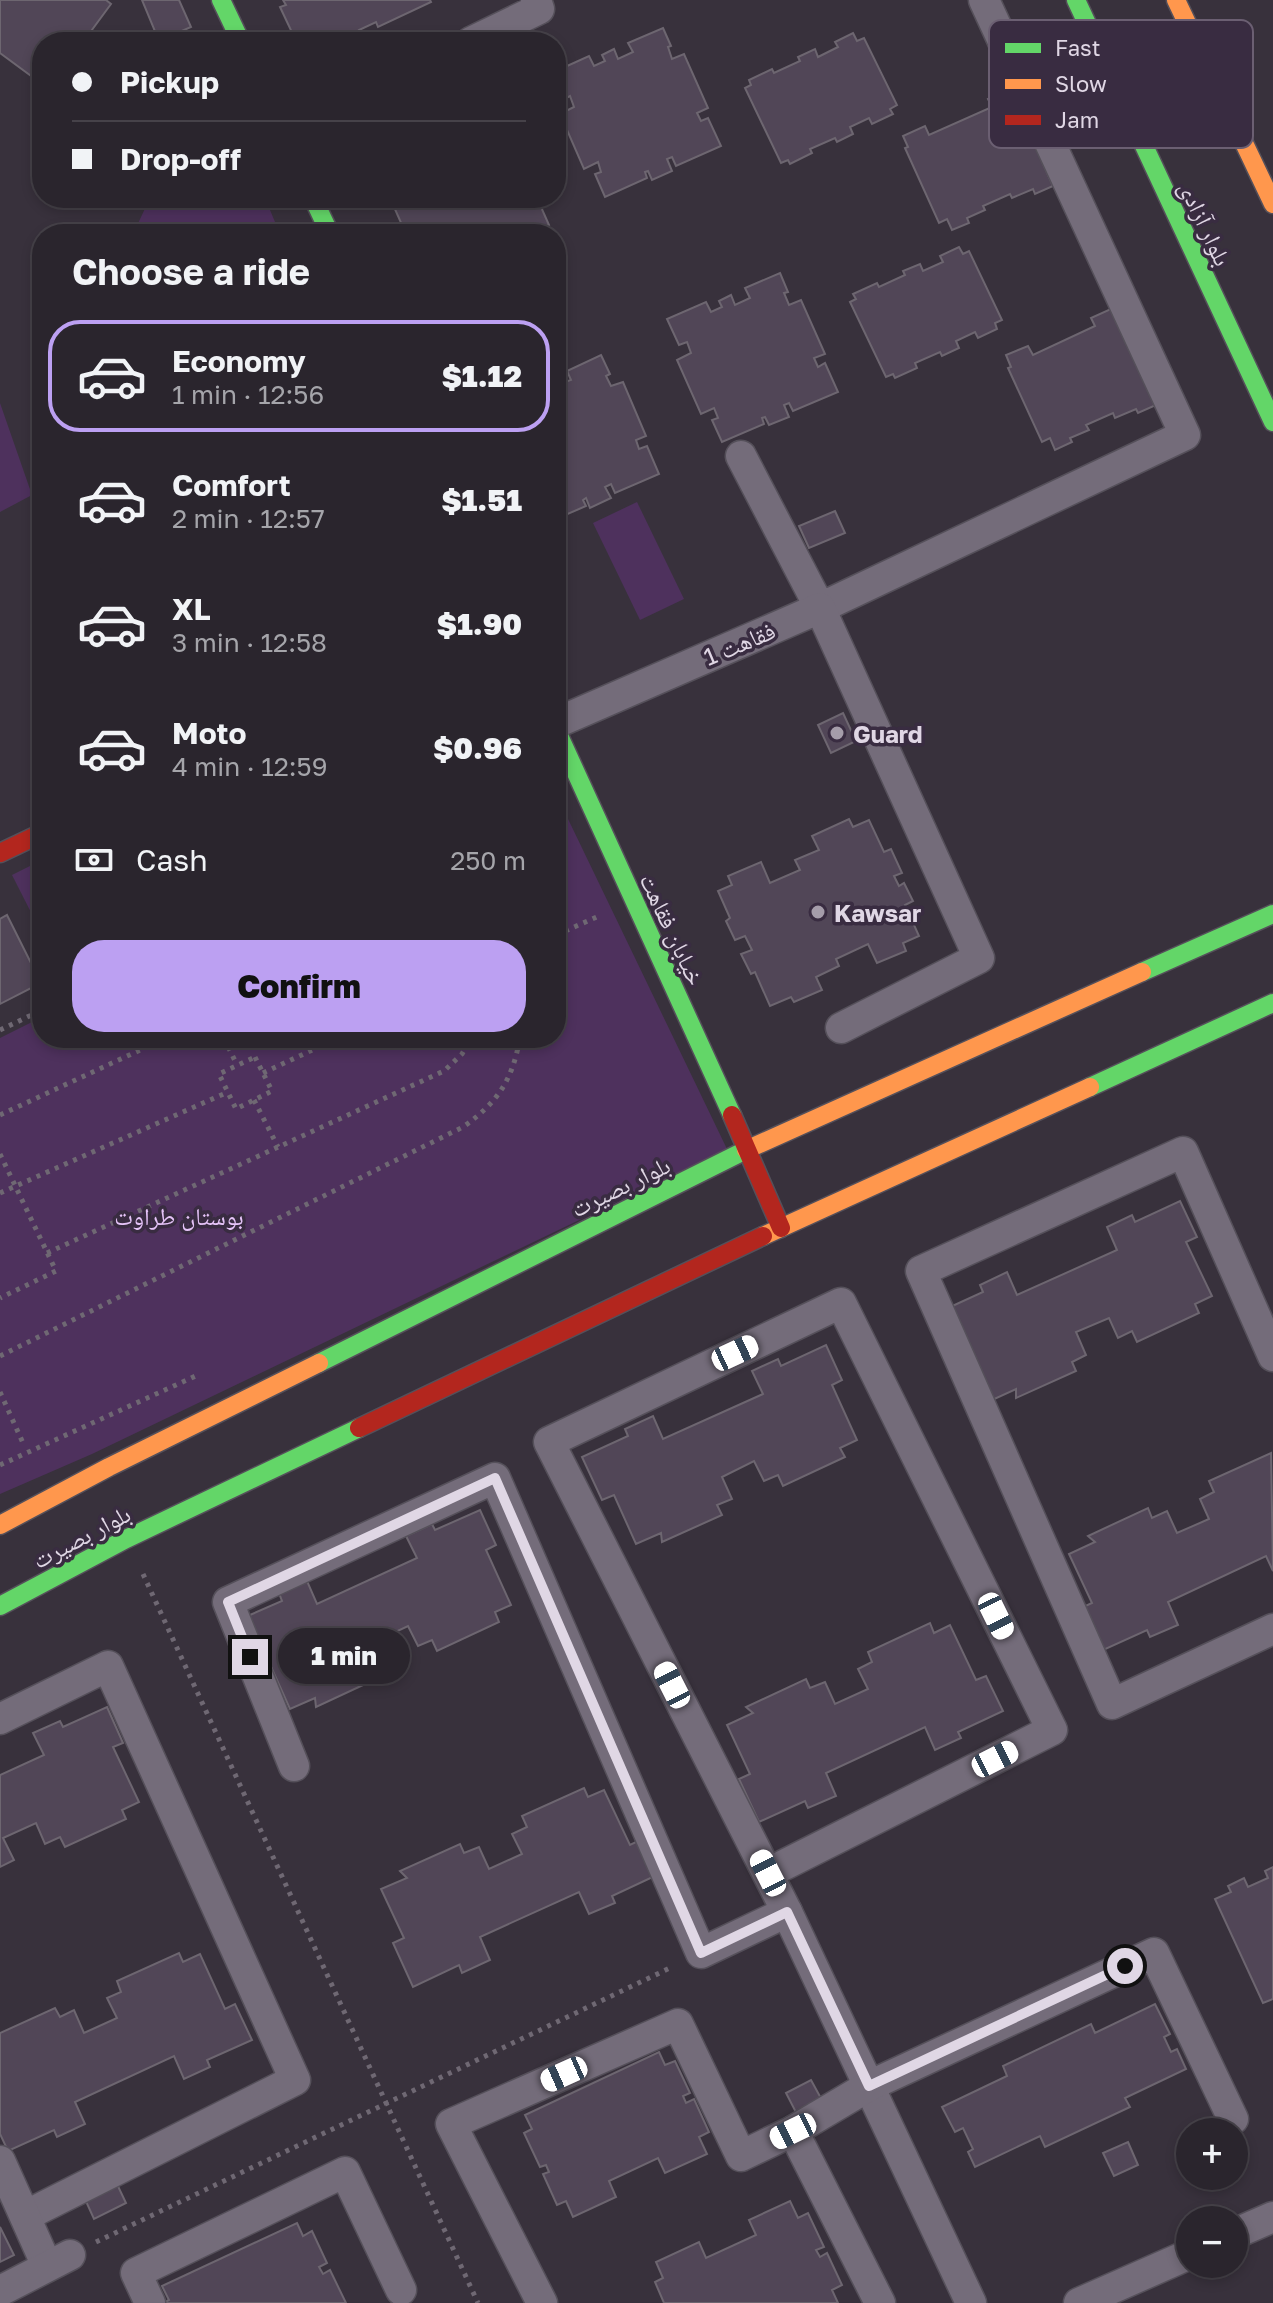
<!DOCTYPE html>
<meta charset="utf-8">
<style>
:root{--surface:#2a252d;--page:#322d35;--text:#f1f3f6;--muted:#a5a5aa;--line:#464249;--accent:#bca0f2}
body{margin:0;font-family:"Golos Text","Noto Naskh Arabic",sans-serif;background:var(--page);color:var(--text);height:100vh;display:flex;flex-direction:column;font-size:30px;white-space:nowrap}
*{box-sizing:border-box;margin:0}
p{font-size:26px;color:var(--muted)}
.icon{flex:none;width:44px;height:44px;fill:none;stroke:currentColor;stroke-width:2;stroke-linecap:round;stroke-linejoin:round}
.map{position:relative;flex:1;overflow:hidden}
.details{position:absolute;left:32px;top:224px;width:534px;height:824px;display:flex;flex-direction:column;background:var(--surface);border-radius:32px;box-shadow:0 4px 12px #0003,0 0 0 2px var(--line)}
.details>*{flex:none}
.guide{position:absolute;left:32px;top:32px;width:534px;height:176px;border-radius:32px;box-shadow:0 4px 12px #0003,0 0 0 2px var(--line);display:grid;align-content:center;height:176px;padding:0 40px;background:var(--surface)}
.controls{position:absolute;left:1176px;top:2118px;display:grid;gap:16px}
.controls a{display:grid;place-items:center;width:72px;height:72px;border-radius:50%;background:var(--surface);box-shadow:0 4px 12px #0003,0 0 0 2px var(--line);font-size:40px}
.end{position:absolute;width:36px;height:36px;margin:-18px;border:10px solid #e0d7e5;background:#111;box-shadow:0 0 0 4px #111}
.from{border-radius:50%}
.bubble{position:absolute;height:56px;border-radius:28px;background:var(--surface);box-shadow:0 4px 12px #0003,0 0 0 2px var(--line);font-size:26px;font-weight:800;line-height:56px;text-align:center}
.car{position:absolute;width:24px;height:48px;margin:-24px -12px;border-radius:10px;box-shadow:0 0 6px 2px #0007;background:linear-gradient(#fff 24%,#345 0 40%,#fff 0 76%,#345 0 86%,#fff 0)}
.guide b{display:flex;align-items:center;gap:28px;height:76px;font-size:30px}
.guide b+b{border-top:2px solid var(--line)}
.guide i{width:20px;height:20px;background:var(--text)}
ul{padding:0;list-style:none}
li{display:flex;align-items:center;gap:24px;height:112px;margin:0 16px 12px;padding:0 24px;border:4px solid transparent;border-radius:32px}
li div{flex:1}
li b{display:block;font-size:30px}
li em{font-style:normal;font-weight:800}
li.selected{border-color:var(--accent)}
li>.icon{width:72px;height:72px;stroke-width:1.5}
h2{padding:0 40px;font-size:36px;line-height:96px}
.pay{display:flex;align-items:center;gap:20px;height:88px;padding:0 40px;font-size:30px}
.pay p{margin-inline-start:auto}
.action{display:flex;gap:16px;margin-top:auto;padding:16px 40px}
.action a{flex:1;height:92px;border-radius:32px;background:var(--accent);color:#111;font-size:32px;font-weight:800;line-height:92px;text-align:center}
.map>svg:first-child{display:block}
.green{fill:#4e315d}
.building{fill:#514657;stroke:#6d6670;stroke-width:2}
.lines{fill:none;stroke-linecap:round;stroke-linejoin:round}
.street-casing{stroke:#55505a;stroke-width:33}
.fast-casing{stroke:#55505a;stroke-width:21}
.slow-casing{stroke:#55505a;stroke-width:21}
.jam-casing{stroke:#55505a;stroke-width:21}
.path{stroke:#6f6873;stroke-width:5;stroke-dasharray:4 6;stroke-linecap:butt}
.street{stroke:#746c7a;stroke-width:30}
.fast{stroke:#63d668;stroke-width:18}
.slow{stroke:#ff974d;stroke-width:18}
.jam{stroke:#b3261e;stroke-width:18}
.route{stroke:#e0d7e5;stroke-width:10}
.poi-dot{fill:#a59daa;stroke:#392c41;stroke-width:3}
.labels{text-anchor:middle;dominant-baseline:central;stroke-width:7;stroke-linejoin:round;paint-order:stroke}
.street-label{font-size:24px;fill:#e0d7e5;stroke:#392c41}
.poi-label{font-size:24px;font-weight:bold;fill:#e0d7e5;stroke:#392c41;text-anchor:start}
.park-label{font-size:24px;fill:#e5c3f8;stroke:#392c41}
.key{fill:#392c41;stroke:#6b5f72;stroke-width:2}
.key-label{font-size:22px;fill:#e0d7e5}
</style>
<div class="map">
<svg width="1273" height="2303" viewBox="0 0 1273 2303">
<rect width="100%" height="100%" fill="#38313c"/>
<g class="green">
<polygon points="150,198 265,198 280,234 133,234"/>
<polygon points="0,403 32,495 0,512"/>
<polygon points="637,502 684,599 640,620 593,523"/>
<polygon points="556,794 727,1149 92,1454 0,1494 0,1038 42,1017 42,1038 556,1038"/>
<polygon points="42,860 42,934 12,875"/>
</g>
<g class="building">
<polygon points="0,0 106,0 111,4 83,42 42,42 42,84 0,53"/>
<polygon points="142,0 179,0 191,27 159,41"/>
<polygon points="283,0 430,0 431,2 378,27 376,22 359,30 361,35 346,42 304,42 302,38 296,41 280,7 286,5"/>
<polygon points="663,28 671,46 668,47 672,59 684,54 708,108 697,113 701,121 708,118 721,146 676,166 672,157 667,159 672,171 652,180 648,171 645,172 647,178 605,197 595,174 601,172 598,162 584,169 560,114 574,107 570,96 563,100 556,85 556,71 589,56 594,66 605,61 602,55 614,49 618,59 633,52 628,43"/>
<polygon points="853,33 857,41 864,38 897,105 890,109 893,114 872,124 869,118 850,127 853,134 837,142 835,138 810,149 812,153 790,164 788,160 781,163 745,88 751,85 749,80 772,69 774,73 800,61 798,57 815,49 818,57 838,47 835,42"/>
<polygon points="1010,89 1053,186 1035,194 1033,189 1012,198 1010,194 983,206 985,210 967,218 969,223 952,230 947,219 939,223 905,148 908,147 903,136 925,126 929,135 992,107 988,99"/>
<polygon points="390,198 528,198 529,200 537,198 549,225 528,234 406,234"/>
<polygon points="959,247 963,254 969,251 1002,320 995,323 997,329 978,338 975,332 956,341 959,348 942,356 940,352 915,363 917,368 895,378 893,374 886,377 850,302 856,299 853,294 877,283 879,287 905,275 903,271 920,264 923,271 943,262 940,256"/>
<polygon points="780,273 788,292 784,293 789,305 801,300 825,354 814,358 818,367 825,363 838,392 793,411 789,403 784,405 789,417 769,425 765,417 762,418 764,424 722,442 712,420 718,418 714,408 701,414 677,360 691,353 687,342 679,345 667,319 706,302 711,312 722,307 719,301 731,295 735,305 750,298 745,288"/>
<polygon points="1113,308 1156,405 1138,413 1136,409 1115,418 1113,413 1086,425 1089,430 1070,438 1072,442 1055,450 1050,438 1042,442 1008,368 1011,367 1006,355 1028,346 1033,355 1095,326 1091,318"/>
<polygon points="601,355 610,374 606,376 611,386 623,382 646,436 636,440 639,449 647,446 659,474 615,493 611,484 605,487 611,498 590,508 586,498 583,500 586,506 556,519 556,385 571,380 567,371"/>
<polygon points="835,511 845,533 809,548 799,526"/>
<polygon points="843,713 856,741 831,753 818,725"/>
<polygon points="849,819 853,827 869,820 884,852 891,849 902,873 894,876 899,886 904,883 913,901 905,905 919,936 903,943 906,951 877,963 868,944 836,959 839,966 816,977 822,990 794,1002 791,997 770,1006 755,972 751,974 741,954 752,950 745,936 735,940 726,921 730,918 718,891 732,885 728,876 761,862 770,883 800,870 795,860 819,850 812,836"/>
<polygon points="7,915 41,983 0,1004 0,919"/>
<polygon points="1180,1201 1197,1237 1186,1242 1212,1296 1195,1304 1199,1313 1137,1342 1132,1331 1118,1338 1109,1318 1076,1332 1086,1355 1072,1362 1076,1371 1016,1398 1016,1389 990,1401 937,1313 983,1292 980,1285 1007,1272 1017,1295 1117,1250 1107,1227 1132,1215 1135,1222"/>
<polygon points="826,1345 842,1380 832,1385 857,1440 840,1448 845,1457 783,1486 778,1475 764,1481 754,1461 722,1477 732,1499 717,1505 722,1515 662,1542 661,1533 636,1544 614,1495 602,1500 582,1457 628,1436 625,1429 653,1416 663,1439 763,1394 752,1371 778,1359 781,1366"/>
<polygon points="1271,1453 1273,1571 1266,1556 1168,1602 1178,1625 1150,1637 1147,1630 1101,1651 1081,1608 1092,1603 1069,1554 1095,1542 1088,1536 1148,1508 1152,1518 1167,1511 1177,1533 1209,1519 1200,1499 1214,1492 1209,1481"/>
<polygon points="480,1510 496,1545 486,1550 511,1605 495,1612 499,1622 437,1651 432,1640 418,1646 408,1626 376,1641 386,1663 371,1670 376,1679 316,1707 315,1698 290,1709 268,1660 256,1665 236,1621 282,1601 279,1593 307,1581 317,1604 417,1558 406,1536 432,1524 435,1530"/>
<polygon points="930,1623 934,1633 950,1625 976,1680 986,1676 1003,1711 958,1732 961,1738 935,1750 925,1727 826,1773 836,1796 808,1808 805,1801 759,1822 739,1779 750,1774 727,1725 753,1713 746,1707 806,1679 810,1688 825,1682 835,1704 868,1689 858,1669 872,1662 868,1652"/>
<polygon points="107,1707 123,1743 113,1747 139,1802 122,1810 126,1819 65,1847 60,1837 45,1844 36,1823 3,1838 14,1860 0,1867 0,1775 44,1755 33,1733 60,1721 63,1727"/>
<polygon points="584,1788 588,1797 604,1790 630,1845 640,1840 657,1875 612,1896 615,1903 589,1914 579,1892 480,1937 490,1960 462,1973 459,1965 413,1987 393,1943 404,1938 381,1889 407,1878 400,1871 460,1844 464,1853 479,1847 489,1869 522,1854 512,1834 527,1827 522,1816"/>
<polygon points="1273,1867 1273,1999 1263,2003 1215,1899 1231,1892 1228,1886 1244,1878 1248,1887 1268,1878 1265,1871"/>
<polygon points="179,1953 183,1962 200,1954 225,2009 235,2004 252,2040 207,2060 210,2067 184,2079 174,2056 75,2102 85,2124 57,2137 54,2130 8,2151 0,2134 0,2033 55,2008 60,2017 74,2010 84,2033 117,2018 107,1998 121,1992 117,1981"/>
<polygon points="1155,2004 1170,2034 1164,2037 1171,2052 1177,2049 1186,2069 1125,2098 1130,2107 1045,2147 1040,2136 975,2167 968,2152 973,2149 963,2128 955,2132 942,2107 1007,2076 1003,2066 1091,2024 1095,2033"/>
<polygon points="659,2052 665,2065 675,2061 690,2093 683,2096 686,2103 694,2099 709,2132 699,2137 707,2154 665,2173 658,2158 609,2181 616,2197 573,2217 566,2201 557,2205 543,2174 549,2172 546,2165 540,2167 524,2133 532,2129 525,2115"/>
<polygon points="811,2080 829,2113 803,2126 786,2093"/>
<polygon points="1128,2142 1138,2165 1114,2176 1103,2153"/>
<polygon points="116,2182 126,2203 94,2219 84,2197"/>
<polygon points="790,2201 798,2218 808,2213 824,2247 816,2250 820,2257 827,2253 842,2285 832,2290 838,2303 664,2303 655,2282 663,2278 656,2262 699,2242 706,2258 756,2235 749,2220"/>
<polygon points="297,2223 303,2236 312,2231 327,2263 319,2267 323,2274 330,2270 346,2303 163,2303 169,2300 162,2286"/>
<polygon points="0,2227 14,2255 0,2262"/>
</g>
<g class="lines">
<defs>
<g id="street">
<polyline points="471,42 539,9 536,0"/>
<polyline points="741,456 820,608 1185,435 984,0"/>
<polyline points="556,723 820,608 979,958 841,1028"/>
<polyline points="1273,1356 1183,1152 921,1271 1112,1704 1273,1629"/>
<polyline points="0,1719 108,1666 295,2080 25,2216"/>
<polyline points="294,1766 228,1602 495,1478 701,1953 787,1912"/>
<polyline points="768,1873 1052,1730 841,1303 549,1442 787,1912 971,2303"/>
<polyline points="793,2131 880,2303"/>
<polyline points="0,2161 47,2266"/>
<polyline points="1234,2234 1273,2217"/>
<polyline points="0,2291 70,2255"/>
<polyline points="150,2303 136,2273 345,2172 401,2290"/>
<polyline points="542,2303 451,2124 678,2024 741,2156 793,2131 869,2086 1154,1953 1233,2119"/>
<polyline points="1079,2303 1190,2254"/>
</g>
<g id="fast">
<polyline points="221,0 241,42"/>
<polyline points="1076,0 1273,422"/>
<polyline points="313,198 330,234"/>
<polyline points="556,729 732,1115"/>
<polyline points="1142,972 1273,914"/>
<polyline points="1090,1087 1273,1003"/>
<polyline points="319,1363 746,1150"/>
<polyline points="0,1606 126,1539 359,1428"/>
</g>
<g id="slow">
<polyline points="1176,0 1273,204"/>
<polyline points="746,1150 1142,972"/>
<polyline points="763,1236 1090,1087"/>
<polyline points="0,1525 109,1467 319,1363"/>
</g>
<g id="jam">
<polyline points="0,853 42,833"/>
<polyline points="732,1115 781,1228"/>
<polyline points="359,1428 763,1236"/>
</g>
</defs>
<use href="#street" class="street-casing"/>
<use href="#fast" class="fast-casing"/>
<use href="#slow" class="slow-casing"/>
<use href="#jam" class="jam-casing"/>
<g class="path">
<polyline points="556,935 599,916"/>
<polyline points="0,1030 42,1010"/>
<polyline points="224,1038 237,1065"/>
<polygon points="255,1057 272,1091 236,1109 219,1074"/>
<polyline points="263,1073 338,1038"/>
<polyline points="254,1100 278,1147"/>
<polyline points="0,1115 166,1038"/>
<polyline points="0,1154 56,1271 0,1298"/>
<polyline points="0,1193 228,1092"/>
<polyline points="47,1253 444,1071 462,1054 471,1038"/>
<path d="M0 1356 463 1127C498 1102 512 1081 520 1038"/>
<polyline points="0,1392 23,1443"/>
<polyline points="0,1465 200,1374"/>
<polyline points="143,1574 478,2303"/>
<polyline points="96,2242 672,1967"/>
</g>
<use href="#street" class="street"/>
<use href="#fast" class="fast"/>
<use href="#slow" class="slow"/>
<use href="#jam" class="jam"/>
</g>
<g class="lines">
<polyline class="route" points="250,1657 228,1602 495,1478 701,1953 787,1912 869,2086 1125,1966"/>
</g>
<g class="poi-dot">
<circle cx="837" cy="733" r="8"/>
<circle cx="818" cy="912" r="8"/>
</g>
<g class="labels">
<g class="street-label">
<text transform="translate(1206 223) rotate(65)">بلوار آزادی</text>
<text transform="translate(739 643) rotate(-23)">فقاهت 1</text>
<text transform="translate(673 929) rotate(65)">خیابان فقاهت</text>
<text transform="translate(620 1186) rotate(-26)">بلوار بصیرت</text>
<text transform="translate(81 1536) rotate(-28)">بلوار بصیرت</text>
</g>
<g class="poi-label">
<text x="853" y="733">Guard</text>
<text x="834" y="912">Kawsar</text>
</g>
<g class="park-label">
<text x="179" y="1215">بوستان طراوت</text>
</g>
</g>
<rect x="989" y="20" width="264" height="128" rx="12" class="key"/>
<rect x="1005" y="43" width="36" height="10" fill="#63d668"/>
<rect x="1005" y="79" width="36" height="10" fill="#ff974d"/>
<rect x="1005" y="115" width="36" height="10" fill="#b3261e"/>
<g class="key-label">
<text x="1055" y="56">Fast</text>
<text x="1055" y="92">Slow</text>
<text x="1055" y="128">Jam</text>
</g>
</svg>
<div class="controls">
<a>+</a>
<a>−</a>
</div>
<i class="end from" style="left:1125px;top:1966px"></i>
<i class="end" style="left:250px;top:1657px"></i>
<div class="bubble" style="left:278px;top:1628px;width:132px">1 min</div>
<i class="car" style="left:735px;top:1353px;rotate:65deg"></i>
<i class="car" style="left:996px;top:1616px;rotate:154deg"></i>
<i class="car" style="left:672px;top:1685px;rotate:333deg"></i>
<i class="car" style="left:995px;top:1759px;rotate:63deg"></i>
<i class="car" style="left:768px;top:1873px;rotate:333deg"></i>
<i class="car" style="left:564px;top:2074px;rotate:246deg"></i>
<i class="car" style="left:793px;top:2131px;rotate:244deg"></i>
<div class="guide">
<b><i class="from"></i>Pickup</b>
<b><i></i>Drop-off</b>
</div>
<section class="details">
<h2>Choose a ride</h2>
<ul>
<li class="selected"><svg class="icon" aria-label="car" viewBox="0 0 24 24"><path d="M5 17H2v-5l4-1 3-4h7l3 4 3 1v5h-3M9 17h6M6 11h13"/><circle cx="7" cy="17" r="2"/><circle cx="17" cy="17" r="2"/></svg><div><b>Economy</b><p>1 min · 12:56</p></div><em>$1.12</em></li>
<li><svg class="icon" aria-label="car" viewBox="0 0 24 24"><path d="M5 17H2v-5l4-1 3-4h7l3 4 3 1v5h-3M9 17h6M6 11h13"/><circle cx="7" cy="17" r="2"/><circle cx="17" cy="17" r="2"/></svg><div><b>Comfort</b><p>2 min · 12:57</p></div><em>$1.51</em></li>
<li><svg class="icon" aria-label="car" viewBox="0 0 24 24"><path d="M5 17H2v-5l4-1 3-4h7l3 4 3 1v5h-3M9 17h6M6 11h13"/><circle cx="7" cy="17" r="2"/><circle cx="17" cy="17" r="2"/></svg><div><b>XL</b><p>3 min · 12:58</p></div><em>$1.90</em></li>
<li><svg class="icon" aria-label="car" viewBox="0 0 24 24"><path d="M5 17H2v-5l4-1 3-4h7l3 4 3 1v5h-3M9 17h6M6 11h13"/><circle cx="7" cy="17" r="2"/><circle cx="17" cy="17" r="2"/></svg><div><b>Moto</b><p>4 min · 12:59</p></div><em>$0.96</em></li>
</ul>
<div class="pay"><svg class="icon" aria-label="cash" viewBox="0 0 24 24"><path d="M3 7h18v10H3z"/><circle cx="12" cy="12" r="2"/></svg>Cash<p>250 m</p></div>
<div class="action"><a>Confirm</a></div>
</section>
</div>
